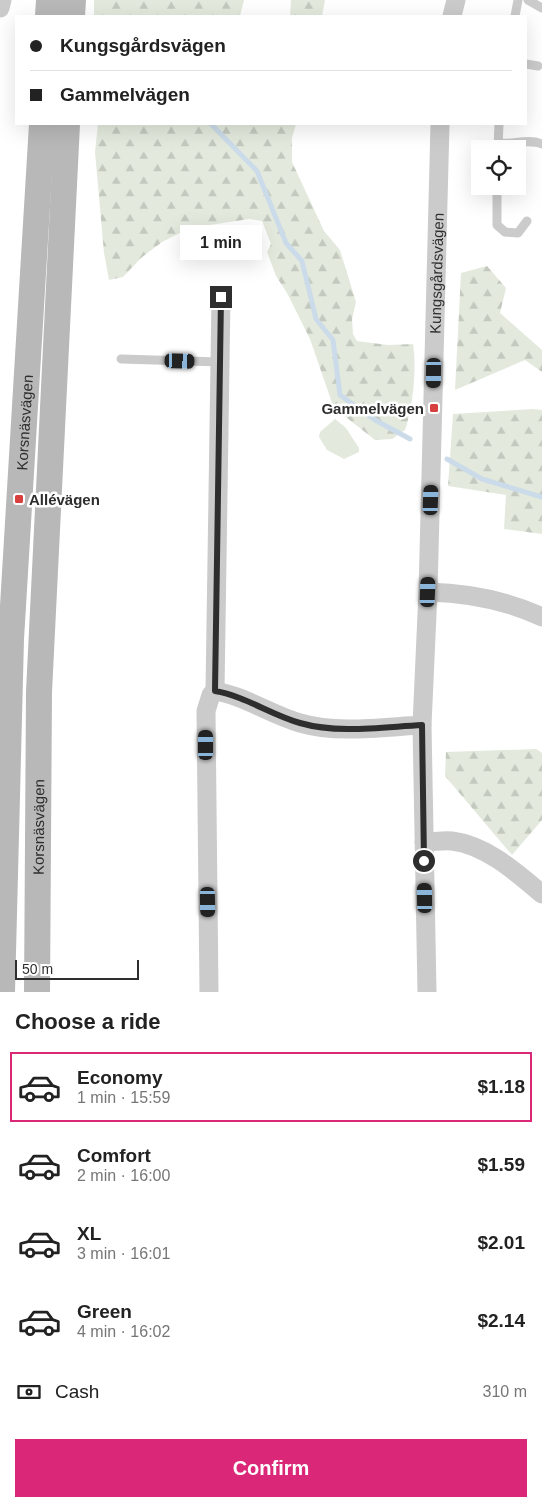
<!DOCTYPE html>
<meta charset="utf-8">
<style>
:root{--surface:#fff;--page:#f2f2f2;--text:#222;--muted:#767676;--line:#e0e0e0;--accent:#db2777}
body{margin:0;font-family:Arial,sans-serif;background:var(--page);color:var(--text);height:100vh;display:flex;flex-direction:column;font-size:19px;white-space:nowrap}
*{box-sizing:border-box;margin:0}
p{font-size:16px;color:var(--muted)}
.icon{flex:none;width:28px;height:28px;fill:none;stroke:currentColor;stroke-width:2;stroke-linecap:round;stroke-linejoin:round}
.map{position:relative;height:992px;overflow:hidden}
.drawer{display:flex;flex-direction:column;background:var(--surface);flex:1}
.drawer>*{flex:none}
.guide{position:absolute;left:15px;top:15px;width:512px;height:110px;border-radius:0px;box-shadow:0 5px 20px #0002;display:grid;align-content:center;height:110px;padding:0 15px;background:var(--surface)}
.tools{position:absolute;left:471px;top:140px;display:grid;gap:10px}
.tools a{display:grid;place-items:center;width:55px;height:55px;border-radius:0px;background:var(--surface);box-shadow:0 5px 20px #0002;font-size:25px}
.scale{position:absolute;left:15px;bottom:12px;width:124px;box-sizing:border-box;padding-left:5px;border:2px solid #2e2e2e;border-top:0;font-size:14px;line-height:18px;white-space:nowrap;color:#2e2e2e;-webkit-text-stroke:4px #fff;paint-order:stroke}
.end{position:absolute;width:22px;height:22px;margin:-11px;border:6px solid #2e2e2e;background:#fff;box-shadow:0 0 0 2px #fff}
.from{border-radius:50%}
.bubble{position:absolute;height:35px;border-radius:0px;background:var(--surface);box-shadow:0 5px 20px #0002;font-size:16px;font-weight:700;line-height:35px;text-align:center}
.car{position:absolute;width:15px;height:30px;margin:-15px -8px;border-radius:6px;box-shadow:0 0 4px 1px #0007;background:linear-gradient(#222 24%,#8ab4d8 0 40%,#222 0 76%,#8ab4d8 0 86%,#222 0)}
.guide b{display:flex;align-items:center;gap:18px;height:48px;font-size:19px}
.guide b+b{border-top:1px solid var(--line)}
.guide i{width:12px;height:12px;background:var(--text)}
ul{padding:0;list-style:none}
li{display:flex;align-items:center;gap:15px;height:70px;margin:0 10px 8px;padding:0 5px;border:2px solid transparent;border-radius:0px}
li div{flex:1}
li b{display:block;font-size:19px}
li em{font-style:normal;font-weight:700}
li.selected{border-color:var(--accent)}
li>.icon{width:45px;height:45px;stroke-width:1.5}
h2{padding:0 15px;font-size:22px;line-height:60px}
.pay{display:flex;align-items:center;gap:12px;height:55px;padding:0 15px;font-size:19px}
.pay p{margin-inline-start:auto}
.button{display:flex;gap:10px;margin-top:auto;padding:10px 15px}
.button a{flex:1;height:58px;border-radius:0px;background:var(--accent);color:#fff;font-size:20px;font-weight:700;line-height:58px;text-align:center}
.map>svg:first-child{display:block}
.forest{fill:url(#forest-firs)}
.park{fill:#e3eadd}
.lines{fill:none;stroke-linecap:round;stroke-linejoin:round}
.stream{stroke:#cbdbe9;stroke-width:5}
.service{stroke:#cbcbcb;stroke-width:9}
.minor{stroke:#cbcbcb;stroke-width:19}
.secondary{stroke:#b8b8b8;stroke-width:26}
.route{stroke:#2e2e2e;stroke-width:6}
.poi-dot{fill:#d7403f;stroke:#fff;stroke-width:2}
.labels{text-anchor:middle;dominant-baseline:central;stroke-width:5;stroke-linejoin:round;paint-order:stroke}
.street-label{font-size:15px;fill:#2e2e2e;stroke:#fff}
.poi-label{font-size:15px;font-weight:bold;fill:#2e2e2e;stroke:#fff;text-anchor:end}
</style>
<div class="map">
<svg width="542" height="992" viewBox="0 0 542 992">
<defs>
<pattern id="forest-firs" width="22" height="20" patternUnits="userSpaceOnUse" patternTransform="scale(1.25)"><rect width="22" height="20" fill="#e3eadd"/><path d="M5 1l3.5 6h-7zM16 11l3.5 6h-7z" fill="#c3c9be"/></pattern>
</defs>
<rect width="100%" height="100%" fill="#fff"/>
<g class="forest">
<polygon points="94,0 244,0 240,16 94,16"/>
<polygon points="291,0 325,0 322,16 290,16"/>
<path d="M98 124H296L292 138V162L324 231 340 250 356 302 352 319 353 334 357 341 388 345 413 344C417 369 413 406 405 430L392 439 375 440 342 414 332 403 310 339 287 293 276 276 267 252 271 244 262 221 249 219 190 228 162 242 141 258 123 277 109 280 104 253 95 152Z"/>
<polygon points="487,266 506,288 500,313 542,350 542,372 525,360 455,390 461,273"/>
<polygon points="532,409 542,410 542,534 504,529 506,495 448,486 453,414"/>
<polygon points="536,749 542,753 542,820 512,855 445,776 446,752"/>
</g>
<polygon class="park" points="335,419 346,428 359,448 359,452 344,459 327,450 319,437 320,432"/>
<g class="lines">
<g class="stream">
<polyline points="211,124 257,171 286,243 302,261 316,319 333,340 340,395 375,420 410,439"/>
<polyline points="447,459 482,479 542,497"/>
</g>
<g class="service">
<polyline points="528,0 542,8"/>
<polyline points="515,16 518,0"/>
<polyline points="526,64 538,66"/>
<path d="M498 143C512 145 529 138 542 144"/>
<polyline points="498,148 499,124"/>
<polyline points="497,186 497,225 505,232 518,233 527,221"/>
<polyline points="121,359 220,362"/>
</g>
<g class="minor">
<polyline points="0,8 2,0"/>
<polyline points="452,16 456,0"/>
<path d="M428 592C467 593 506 600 542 617"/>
<polyline points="215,691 221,297"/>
<path d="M424 842C433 842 443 840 452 841 486 845 517 873 542 894"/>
<path d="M209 992 206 711 211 695 215 691C245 696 271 715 300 723 338 734 383 727 422 725"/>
<path id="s1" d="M427 992 422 725 428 592 440 124"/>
</g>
<g class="secondary">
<polyline points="48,16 49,0"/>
<polyline points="72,16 73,0"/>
<path id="s2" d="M2 992 11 639 42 124"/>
<path id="s3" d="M37 992 39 692 67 124"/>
</g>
</g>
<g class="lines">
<path class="route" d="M221 297 215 691C245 696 271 715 300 723 338 734 383 727 422 725L424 861"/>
</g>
<g class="poi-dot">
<rect x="429" y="403" width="10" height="10" rx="2.5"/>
<rect x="14" y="494" width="10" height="10" rx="2.5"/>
</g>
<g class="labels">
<g class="street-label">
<text stroke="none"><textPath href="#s1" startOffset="719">Kungsgårdsvägen</textPath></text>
<text stroke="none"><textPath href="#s2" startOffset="570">Korsnäsvägen</textPath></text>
<text stroke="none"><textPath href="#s3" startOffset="165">Korsnäsvägen</textPath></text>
</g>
<g class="poi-label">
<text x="424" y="408">Gammelvägen</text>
<text x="29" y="499" text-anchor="start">Allévägen</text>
</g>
</g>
</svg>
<div class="tools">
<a><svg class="icon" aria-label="locate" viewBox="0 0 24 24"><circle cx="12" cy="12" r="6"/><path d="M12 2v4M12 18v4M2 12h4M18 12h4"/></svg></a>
</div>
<div class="scale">50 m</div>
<i class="end from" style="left:424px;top:861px"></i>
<i class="end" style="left:221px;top:297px"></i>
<div class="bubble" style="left:180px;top:225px;width:82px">1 min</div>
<i class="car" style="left:180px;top:361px;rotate:92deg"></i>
<i class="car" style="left:434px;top:373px;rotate:181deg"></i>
<i class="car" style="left:431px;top:500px;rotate:2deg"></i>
<i class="car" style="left:428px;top:592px;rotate:2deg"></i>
<i class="car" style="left:206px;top:745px;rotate:0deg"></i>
<i class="car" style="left:425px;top:898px;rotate:359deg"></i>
<i class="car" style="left:208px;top:902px;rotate:179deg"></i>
<div class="guide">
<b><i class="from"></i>Kungsgårdsvägen</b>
<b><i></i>Gammelvägen</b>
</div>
</div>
<section class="drawer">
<h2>Choose a ride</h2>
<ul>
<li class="selected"><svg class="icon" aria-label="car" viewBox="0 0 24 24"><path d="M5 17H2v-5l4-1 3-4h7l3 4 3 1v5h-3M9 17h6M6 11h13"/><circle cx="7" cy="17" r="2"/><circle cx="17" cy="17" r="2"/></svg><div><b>Economy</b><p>1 min · 15:59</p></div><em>$1.18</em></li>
<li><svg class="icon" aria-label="car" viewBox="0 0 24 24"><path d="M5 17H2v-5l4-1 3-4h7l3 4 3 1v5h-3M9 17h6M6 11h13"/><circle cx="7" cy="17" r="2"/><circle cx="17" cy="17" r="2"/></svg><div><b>Comfort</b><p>2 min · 16:00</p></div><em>$1.59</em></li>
<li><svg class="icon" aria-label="car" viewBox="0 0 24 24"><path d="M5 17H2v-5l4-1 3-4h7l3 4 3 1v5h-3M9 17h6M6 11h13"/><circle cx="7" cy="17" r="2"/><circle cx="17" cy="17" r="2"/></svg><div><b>XL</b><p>3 min · 16:01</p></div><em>$2.01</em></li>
<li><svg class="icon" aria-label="car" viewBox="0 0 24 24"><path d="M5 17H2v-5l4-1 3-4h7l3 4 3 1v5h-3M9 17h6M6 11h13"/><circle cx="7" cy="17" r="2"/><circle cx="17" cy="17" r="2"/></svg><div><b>Green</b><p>4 min · 16:02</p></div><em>$2.14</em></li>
</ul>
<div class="pay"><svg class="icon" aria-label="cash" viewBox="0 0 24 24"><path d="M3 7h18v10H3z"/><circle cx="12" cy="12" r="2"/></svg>Cash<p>310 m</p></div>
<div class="button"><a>Confirm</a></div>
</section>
